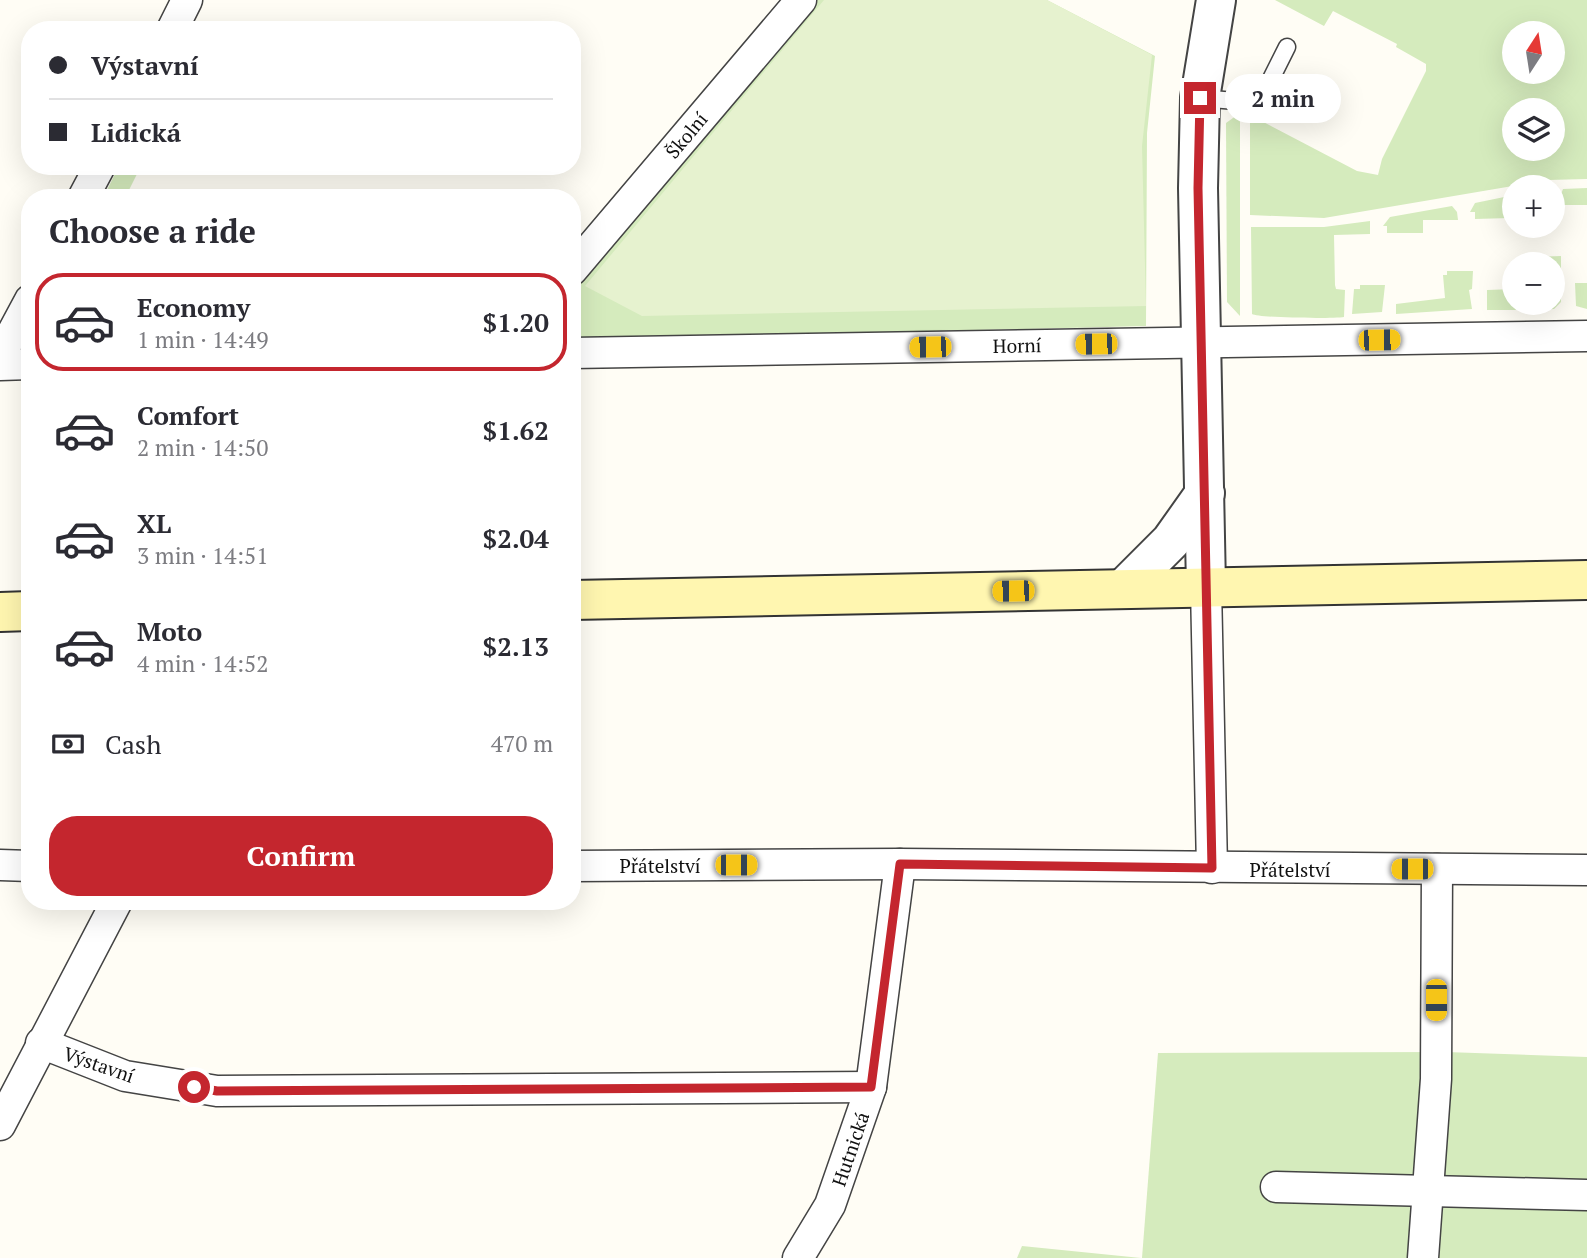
<!DOCTYPE html>
<meta charset="utf-8">
<style>
:root{--surface:#fff;--page:#f7f7f7;--text:#2b2b33;--muted:#7c7c81;--line:#e1e1e2;--accent:#c4262e}
body{margin:0;font-family:"PT Serif",serif;background:var(--page);color:var(--text);height:100vh;display:flex;flex-direction:column;font-size:26px;white-space:nowrap}
*{box-sizing:border-box;margin:0}
p{font-size:23px;color:var(--muted)}
.icon{flex:none;width:38px;height:38px;fill:none;stroke:currentColor;stroke-width:2;stroke-linecap:round;stroke-linejoin:round}
.map{position:relative;flex:1;overflow:hidden}
.details{position:absolute;left:21px;top:189px;width:560px;height:721px;display:flex;flex-direction:column;background:var(--surface);border-radius:28px;box-shadow:0 7px 28px #0002}
.details>*{flex:none}
.top-card{position:absolute;left:21px;top:21px;width:560px;height:154px;border-radius:28px;box-shadow:0 7px 28px #0002;display:grid;align-content:center;height:154px;padding:0 28px;background:var(--surface)}
.needle{width:46px;rotate:12deg}
.buttons{position:absolute;left:1502px;top:21px;display:grid;gap:14px}
.buttons a{display:grid;place-items:center;width:63px;height:63px;border-radius:50%;background:var(--surface);box-shadow:0 7px 28px #0002;font-size:35px}
.end{position:absolute;width:32px;height:32px;margin:-16px;border:9px solid #c4262e;background:#fff;box-shadow:0 0 0 4px #fff}
.from{border-radius:50%}
.bubble{position:absolute;height:49px;border-radius:24px;background:var(--surface);box-shadow:0 7px 28px #0002;font-size:23px;font-weight:600;line-height:49px;text-align:center}
.car{position:absolute;width:21px;height:42px;margin:-21px -10px;border-radius:9px;box-shadow:0 0 5px 2px #0007;background:linear-gradient(#f5c518 24%,#345 0 40%,#f5c518 0 76%,#345 0 86%,#f5c518 0)}
.top-card b{display:flex;align-items:center;gap:24px;height:66px;font-size:26px}
.top-card b+b{border-top:2px solid var(--line)}
.top-card i{width:18px;height:18px;background:var(--text)}
ul{padding:0;list-style:none}
li{display:flex;align-items:center;gap:21px;height:98px;margin:0 14px 10px;padding:0 14px;border:4px solid transparent;border-radius:28px}
li div{flex:1}
li b{display:block;font-size:26px}
li em{font-style:normal;font-weight:600}
li.on{border-color:var(--accent)}
li>.icon{width:63px;height:63px;stroke-width:1.5}
h2{padding:0 28px;font-size:32px;line-height:84px}
.pay{display:flex;align-items:center;gap:18px;height:77px;padding:0 28px;font-size:26px}
.pay p{margin-inline-start:auto}
.button{display:flex;gap:14px;margin-top:auto;padding:14px 28px}
.button a{flex:1;height:80px;border-radius:28px;background:var(--accent);color:#fff;font-size:28px;font-weight:600;line-height:80px;text-align:center}
.map>svg:first-child{display:block}
.green{fill:#d5ebbd;fill-rule:evenodd}
.pitch{fill:#e6f2cf}
.lines{fill:none;stroke-linecap:round;stroke-linejoin:round}
.service-casing{stroke:#444;stroke-width:19}
.minor-casing{stroke:#444;stroke-width:33}
.tertiary-casing{stroke:#444;stroke-width:42}
.secondary-casing{stroke:#333;stroke-width:42}
.service{stroke:#fff;stroke-width:16}
.minor{stroke:#fff;stroke-width:30}
.tertiary{stroke:#fff;stroke-width:38}
.secondary{stroke:#fff6b0;stroke-width:38}
.route{stroke:#c4262e;stroke-width:9}
.labels{text-anchor:middle;dominant-baseline:central;stroke-width:7;stroke-linejoin:round;paint-order:stroke}
.street-label{font-size:19px;fill:#111;stroke:#fff}
</style>
<div class="map">
<svg width="1587" height="1258" viewBox="0 0 1587 1258">
<rect width="100%" height="100%" fill="#fffdf5"/>
<g class="green">
<polygon points="814,0 1047,0 1155,56 1147,133 1146,326 572,340 572,285"/>
<path d="M1275 0H1587V179L1548 180 1324 218 1250 215V115L1357 171 1378 175 1382 159 1426 71V64L1396 47 1397 44 1333 11 1324 26ZM1514 33H1552V72H1514ZM1514 110H1552V149H1514Z"/>
<polygon points="1240,113 1240,316 1227,302 1226,123"/>
<polygon points="119,166 141,166 125,198 103,198"/>
<polygon points="1587,188 1587,205 1563,205 1563,198 1560,197 1563,189"/>
<polygon points="1514,195 1510,218 1475,219 1475,212 1470,212 1475,203"/>
<polygon points="1452,206 1457,212 1458,220 1423,220 1423,233 1387,233 1387,226 1383,226 1390,217"/>
<path d="M1370 221V234L1334 235 1335 285 1336 289 1345 290 1344 317C1332 319 1259 318 1252 314L1251 227H1324Z"/>
<polygon points="1561,256 1561,302 1554,309 1541,310 1541,303 1552,303 1552,264 1534,264 1534,257"/>
<polygon points="1447,271 1473,271 1472,289 1469,290 1472,309 1396,314 1396,304 1445,298 1443,275 1447,275"/>
<polygon points="1575,283 1587,283 1587,309 1576,306"/>
<polygon points="1360,285 1385,285 1382,312 1352,314 1354,289 1360,289"/>
<polygon points="1514,289 1514,303 1533,303 1533,310 1487,310 1487,290"/>
<polygon points="1446,1052 1587,1057 1587,1258 1142,1258 1158,1053"/>
<polygon points="1022,1246 1141,1258 1017,1258"/>
</g>
<polygon class="pitch" points="824,0 1047,0 1152,55 1142,146 1146,306 642,316 585,286"/>
<g class="lines">
<defs>
<polyline id="service" points="1200,98 1259,103 1287,47"/>
<g id="minor">
<polyline points="172,30 187,0"/>
<polyline points="83,198 100,166"/>
<polyline points="572,270 801,0"/>
<polyline points="572,353 1587,336"/>
<polyline points="0,356 30,300"/>
<polyline points="0,365 30,364"/>
<polyline points="1206,587 1212,868"/>
<polyline points="0,865 30,866"/>
<polyline points="572,866 900,864 1587,870"/>
<polyline points="41,1043 125,1076 217,1091 871,1087"/>
<polyline points="0,1125 117,901"/>
<polyline points="1276,1187 1587,1195"/>
<polyline points="798,1258 830,1205 871,1087 900,864"/>
<polyline points="1423,1258 1436,1079 1437,869"/>
</g>
<g id="tertiary">
<polyline points="1206,587 1198,188 1200,98 1216,0"/>
<polyline points="1123,589 1171,541 1205,493"/>
</g>
<g id="secondary">
<polyline points="572,600 1587,580"/>
<polyline points="0,612 30,611"/>
</g>
</defs>
<use href="#service" class="service-casing"/>
<use href="#minor" class="minor-casing"/>
<use href="#tertiary" class="tertiary-casing"/>
<use href="#secondary" class="secondary-casing"/>
<use href="#service" class="service"/>
<use href="#minor" class="minor"/>
<use href="#tertiary" class="tertiary"/>
<use href="#secondary" class="secondary"/>
</g>
<g class="lines">
<polyline class="route" points="194,1087 217,1091 871,1087 900,864 1212,868 1198,188 1200,98"/>
</g>
<g class="labels">
<g class="street-label">
<text transform="translate(686 135) rotate(-50)">Školní</text>
<text transform="translate(1017 345) rotate(-1)">Horní</text>
<text x="660" y="865">Přátelství</text>
<text x="1290" y="869">Přátelství</text>
<text transform="translate(99 1064) rotate(19)">Výstavní</text>
<text transform="translate(850 1149) rotate(-71)">Hutnická</text>
</g>
</g>
</svg>
<div class="buttons">
<a><svg class="needle" viewBox="-14 -14 28 28"><path d="M0-13l5 13h-10z" fill="#e53935"/><path d="M0 13l5-13h-10z" fill="#7c7c81"/></svg></a>
<a><svg class="icon" aria-label="layers" viewBox="0 0 24 24"><path d="M12 4l9 5-9 5-9-5zM3 14l9 5 9-5"/></svg></a>
<a>+</a>
<a>−</a>
</div>
<i class="end from" style="left:194px;top:1087px"></i>
<i class="end" style="left:1200px;top:98px"></i>
<div class="bubble" style="left:1225px;top:74px;width:116px">2 min</div>
<i class="car" style="left:1379px;top:340px;rotate:89deg"></i>
<i class="car" style="left:1096px;top:344px;rotate:269deg"></i>
<i class="car" style="left:930px;top:347px;rotate:269deg"></i>
<i class="car" style="left:1013px;top:591px;rotate:269deg"></i>
<i class="car" style="left:736px;top:865px;rotate:90deg"></i>
<i class="car" style="left:1412px;top:869px;rotate:270deg"></i>
<i class="car" style="left:1436px;top:1000px;rotate:180deg"></i>
<div class="top-card">
<b><i class="from"></i>Výstavní</b>
<b><i></i>Lidická</b>
</div>
<section class="details">
<h2>Choose a ride</h2>
<ul>
<li class="on"><svg class="icon" aria-label="car" viewBox="0 0 24 24"><path d="M5 17H2v-5l4-1 3-4h7l3 4 3 1v5h-3M9 17h6M6 11h13"/><circle cx="7" cy="17" r="2"/><circle cx="17" cy="17" r="2"/></svg><div><b>Economy</b><p>1 min · 14:49</p></div><em>$1.20</em></li>
<li><svg class="icon" aria-label="car" viewBox="0 0 24 24"><path d="M5 17H2v-5l4-1 3-4h7l3 4 3 1v5h-3M9 17h6M6 11h13"/><circle cx="7" cy="17" r="2"/><circle cx="17" cy="17" r="2"/></svg><div><b>Comfort</b><p>2 min · 14:50</p></div><em>$1.62</em></li>
<li><svg class="icon" aria-label="car" viewBox="0 0 24 24"><path d="M5 17H2v-5l4-1 3-4h7l3 4 3 1v5h-3M9 17h6M6 11h13"/><circle cx="7" cy="17" r="2"/><circle cx="17" cy="17" r="2"/></svg><div><b>XL</b><p>3 min · 14:51</p></div><em>$2.04</em></li>
<li><svg class="icon" aria-label="car" viewBox="0 0 24 24"><path d="M5 17H2v-5l4-1 3-4h7l3 4 3 1v5h-3M9 17h6M6 11h13"/><circle cx="7" cy="17" r="2"/><circle cx="17" cy="17" r="2"/></svg><div><b>Moto</b><p>4 min · 14:52</p></div><em>$2.13</em></li>
</ul>
<div class="pay"><svg class="icon" aria-label="cash" viewBox="0 0 24 24"><path d="M3 7h18v10H3z"/><circle cx="12" cy="12" r="2"/></svg>Cash<p>470 m</p></div>
<div class="button"><a>Confirm</a></div>
</section>
</div>
